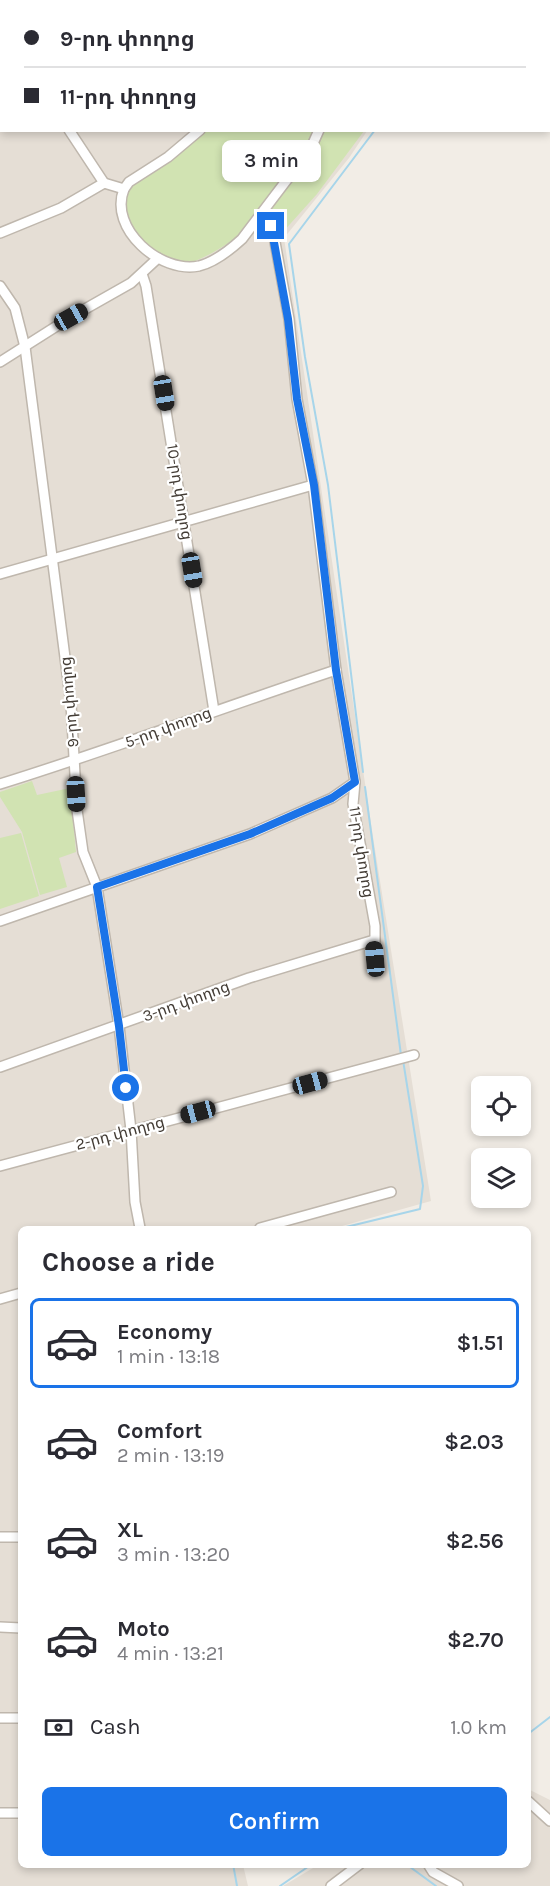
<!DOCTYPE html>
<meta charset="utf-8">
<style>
:root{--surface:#fff;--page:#f2f2f3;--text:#2b2b33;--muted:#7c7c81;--line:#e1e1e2;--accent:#1a73e8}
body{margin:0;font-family:Karla,"Noto Sans Armenian",sans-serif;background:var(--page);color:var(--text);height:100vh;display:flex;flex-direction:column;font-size:22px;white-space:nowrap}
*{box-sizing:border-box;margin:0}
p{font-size:20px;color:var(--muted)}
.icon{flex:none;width:33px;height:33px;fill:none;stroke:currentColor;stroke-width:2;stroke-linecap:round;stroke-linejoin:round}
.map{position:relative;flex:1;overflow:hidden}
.panel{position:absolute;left:18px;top:1226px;width:513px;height:642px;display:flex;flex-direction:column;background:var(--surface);border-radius:9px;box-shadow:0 3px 9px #0003}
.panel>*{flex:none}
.hud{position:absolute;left:0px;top:0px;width:550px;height:132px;box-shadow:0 3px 9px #0003;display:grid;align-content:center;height:132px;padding:0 24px;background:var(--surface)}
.controls{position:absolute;left:471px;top:1076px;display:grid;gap:12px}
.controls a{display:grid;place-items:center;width:60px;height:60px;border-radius:9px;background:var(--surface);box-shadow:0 3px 9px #0003;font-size:30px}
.end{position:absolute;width:27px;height:27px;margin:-14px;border:8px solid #1a73e8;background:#fff;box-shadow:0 0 0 3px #fff}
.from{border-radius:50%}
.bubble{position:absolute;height:42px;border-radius:9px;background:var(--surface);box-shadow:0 3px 9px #0003;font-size:20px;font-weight:600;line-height:42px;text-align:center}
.car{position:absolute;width:18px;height:36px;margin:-18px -9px;border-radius:8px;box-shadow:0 0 4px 2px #0007;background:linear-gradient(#222 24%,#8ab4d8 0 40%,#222 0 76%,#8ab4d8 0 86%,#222 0)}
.hud b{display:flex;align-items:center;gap:21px;height:57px;font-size:22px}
.hud b+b{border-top:2px solid var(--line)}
.hud i{width:15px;height:15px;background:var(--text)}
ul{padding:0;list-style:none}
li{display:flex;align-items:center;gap:18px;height:90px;margin:0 12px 9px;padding:0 12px;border:3px solid transparent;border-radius:9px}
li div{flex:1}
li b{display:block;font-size:22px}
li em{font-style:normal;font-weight:600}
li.on{border-color:var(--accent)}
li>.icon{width:54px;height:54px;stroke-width:1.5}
h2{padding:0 24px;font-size:27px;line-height:72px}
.pay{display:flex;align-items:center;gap:15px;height:66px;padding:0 24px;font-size:22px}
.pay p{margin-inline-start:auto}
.button{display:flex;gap:12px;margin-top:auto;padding:12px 24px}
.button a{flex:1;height:69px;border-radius:9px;background:var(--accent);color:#fff;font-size:24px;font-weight:600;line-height:69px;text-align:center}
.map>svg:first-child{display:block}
.residential{fill:#e5ded5}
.green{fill:#d1e3b2}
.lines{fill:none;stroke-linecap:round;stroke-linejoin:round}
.stream{stroke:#a7d5ea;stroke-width:2}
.minor-casing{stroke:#bfb7ad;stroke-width:12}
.minor{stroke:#fff;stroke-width:9}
.route{stroke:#1a73e8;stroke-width:8}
.labels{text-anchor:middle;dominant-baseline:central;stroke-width:4.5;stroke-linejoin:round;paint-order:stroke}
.street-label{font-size:16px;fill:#443d36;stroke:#fff}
</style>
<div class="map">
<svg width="550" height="1886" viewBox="0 0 550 1886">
<rect width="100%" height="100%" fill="#f2ede6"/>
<g class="residential">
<polygon points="0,0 219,1 2,2 2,130 367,131 349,158 284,238 373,837 431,1201 335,1228 21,1228 21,1864 243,1865 248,1886 0,1886"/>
<polygon points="528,1789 550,1800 550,1886 283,1886 318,1865 528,1864"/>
</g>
<g class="green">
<path d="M206 131H364L317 194 282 233 259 212C255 218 250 225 245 230 235 241 194 266 180 264 173 262 147 249 142 245 127 229 117 200 135 182Z"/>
<polygon points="32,781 37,795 70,788 76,852 59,858 67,887 40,895 22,832 0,797 0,792"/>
<polygon points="21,833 39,896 0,909 0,838"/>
</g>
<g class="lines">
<g class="stream">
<polyline points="549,89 550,89"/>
<polyline points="363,772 328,485 305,357 289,244 375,130"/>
<polyline points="365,787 401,1055"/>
<polyline points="342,1228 420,1209 423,1186 403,1060"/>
<polyline points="528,1734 550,1717"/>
<polyline points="233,1864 237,1886"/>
<polyline points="406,1864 436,1886"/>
<polyline points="280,1886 312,1864"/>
</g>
<defs>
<g id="minor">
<polyline points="133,0 133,2"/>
<polyline points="221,0 223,2"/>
<polyline points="247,2 248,0"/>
<polyline points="336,2 337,0"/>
<polyline points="0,36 2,38"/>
<polyline points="549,59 550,59"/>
<polyline points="69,130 104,183"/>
<path d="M124 189C108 229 161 274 199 266 215 262 230 250 242 239L311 148 319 130"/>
<polyline points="261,215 270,222 273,231 289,319 297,399 313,485 336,670 355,782 353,804 375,926 375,959"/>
<polyline points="0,233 61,208 104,183 124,189 129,182 168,157 200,130"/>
<polyline points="142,274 146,286 214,711"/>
<polyline points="0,286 15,308 25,347 71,704 77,810 83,852 97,887 119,1026 131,1130 135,1202 140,1228"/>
<polyline points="0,362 71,317 131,283 158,258"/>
<polyline points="0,574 313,485"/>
<path d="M0 784C113 749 224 707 336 670"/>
<polyline points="0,921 250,834 332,798 355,782"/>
<polyline points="0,1067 249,978 374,940"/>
<polyline points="0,1166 414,1055"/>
<polyline points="260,1228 391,1192"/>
<polyline points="0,1299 21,1293"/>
<polyline points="0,1537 21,1537"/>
<polyline points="0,1627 21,1628"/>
<polyline points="0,1718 21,1718"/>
<polyline points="528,1801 550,1821"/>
<polyline points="0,1813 21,1813"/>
<polyline points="428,1864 433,1872 458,1886"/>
<polyline points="331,1886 360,1864"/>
</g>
</defs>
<use href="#minor" class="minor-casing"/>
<use href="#minor" class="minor"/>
</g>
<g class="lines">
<polyline class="route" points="126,1088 119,1026 97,887 250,834 332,798 355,782 336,670 314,485 297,399 288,319 271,226"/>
</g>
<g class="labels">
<g class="street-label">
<text transform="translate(180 492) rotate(81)">10-րդ փողոց</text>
<text transform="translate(69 702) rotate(-95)">9-րդ փողոց</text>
<text transform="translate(168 727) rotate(-20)">5-րդ փողոց</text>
<text transform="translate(362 852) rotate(81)">11-րդ փողոց</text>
<text transform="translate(186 1001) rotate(-20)">3-րդ փողոց</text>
<text transform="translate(120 1133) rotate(-15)">2-րդ փողոց</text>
</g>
</g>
</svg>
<div class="controls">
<a><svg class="icon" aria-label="locate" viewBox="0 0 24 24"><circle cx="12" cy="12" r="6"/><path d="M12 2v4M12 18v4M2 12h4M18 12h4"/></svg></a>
<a><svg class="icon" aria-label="layers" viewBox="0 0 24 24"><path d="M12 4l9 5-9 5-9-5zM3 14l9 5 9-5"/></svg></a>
</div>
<i class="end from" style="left:126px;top:1088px"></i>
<i class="end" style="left:271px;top:226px"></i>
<div class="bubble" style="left:222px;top:140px;width:99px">3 min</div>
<i class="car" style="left:71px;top:317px;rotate:61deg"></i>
<i class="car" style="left:164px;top:393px;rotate:171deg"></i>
<i class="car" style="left:192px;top:570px;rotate:171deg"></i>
<i class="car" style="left:76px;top:794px;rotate:177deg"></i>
<i class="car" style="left:375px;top:959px;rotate:355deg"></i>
<i class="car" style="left:310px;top:1083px;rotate:75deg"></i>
<i class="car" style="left:198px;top:1112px;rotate:255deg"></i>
<div class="hud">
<b><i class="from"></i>9-րդ փողոց</b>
<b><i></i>11-րդ փողոց</b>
</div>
<section class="panel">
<h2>Choose a ride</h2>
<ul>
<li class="on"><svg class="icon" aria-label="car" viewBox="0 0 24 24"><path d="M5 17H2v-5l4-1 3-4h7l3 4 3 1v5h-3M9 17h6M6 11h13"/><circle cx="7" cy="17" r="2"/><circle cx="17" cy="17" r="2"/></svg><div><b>Economy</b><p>1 min · 13:18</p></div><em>$1.51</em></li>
<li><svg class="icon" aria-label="car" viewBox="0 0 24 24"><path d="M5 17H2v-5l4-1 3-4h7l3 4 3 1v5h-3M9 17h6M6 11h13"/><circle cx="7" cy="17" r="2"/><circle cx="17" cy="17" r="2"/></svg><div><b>Comfort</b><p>2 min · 13:19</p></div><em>$2.03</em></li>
<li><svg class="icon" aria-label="car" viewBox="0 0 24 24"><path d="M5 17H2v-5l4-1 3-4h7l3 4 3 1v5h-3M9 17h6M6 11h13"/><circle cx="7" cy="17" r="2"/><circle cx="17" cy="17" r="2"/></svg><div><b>XL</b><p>3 min · 13:20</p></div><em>$2.56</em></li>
<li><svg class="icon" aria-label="car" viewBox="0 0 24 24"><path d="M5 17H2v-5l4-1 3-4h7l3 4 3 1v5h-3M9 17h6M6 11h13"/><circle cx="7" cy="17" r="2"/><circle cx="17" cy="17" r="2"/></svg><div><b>Moto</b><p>4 min · 13:21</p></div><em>$2.70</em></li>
</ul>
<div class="pay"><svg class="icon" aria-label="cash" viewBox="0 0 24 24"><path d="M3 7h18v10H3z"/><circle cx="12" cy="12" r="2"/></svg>Cash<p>1.0 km</p></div>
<div class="button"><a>Confirm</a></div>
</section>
</div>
